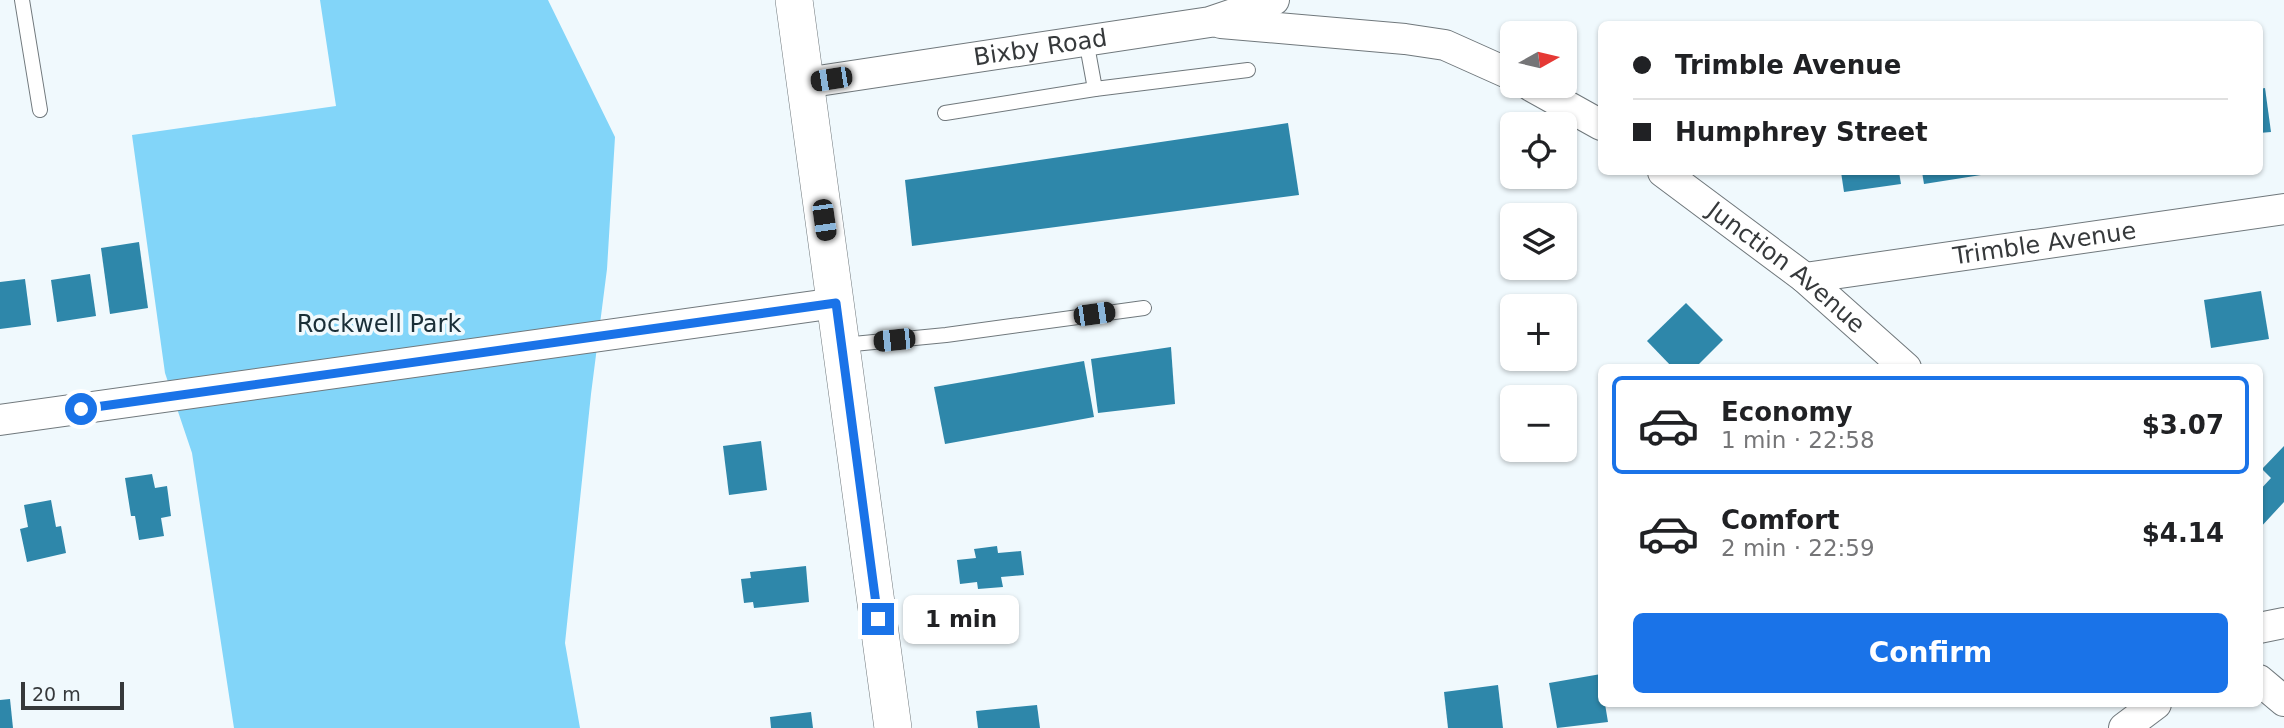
<!DOCTYPE html>
<meta charset="utf-8">
<style>
:root{--surface:#fff;--page:#f6f6f6;--text:#202124;--muted:#757577;--line:#e0e0e0;--accent:#1a73e8}
body{margin:0;font-family:"DejaVu Sans",sans-serif;background:var(--page);color:var(--text);height:100vh;display:flex;flex-direction:column;font-size:26px;white-space:nowrap}
*{box-sizing:border-box;margin:0}
p{font-size:23px;color:var(--muted)}
.icon{flex:none;width:38px;height:38px;fill:none;stroke:currentColor;stroke-width:2;stroke-linecap:round;stroke-linejoin:round}
.map{position:relative;flex:1;overflow:hidden}
.side{position:absolute;left:1598px;top:364px;width:665px;height:343px;display:flex;flex-direction:column;background:var(--surface);border-radius:10px;box-shadow:0 2px 5px #0004}
.side>*{flex:none}
.top-card{position:absolute;left:1598px;top:21px;width:665px;height:154px;border-radius:10px;box-shadow:0 2px 5px #0004;display:grid;align-content:center;height:154px;padding:0 35px;background:var(--surface)}
.needle{width:46px;rotate:82deg}
.controls{position:absolute;left:1500px;top:21px;display:grid;gap:14px}
.controls a{display:grid;place-items:center;width:77px;height:77px;border-radius:10px;background:var(--surface);box-shadow:0 2px 5px #0004;font-size:35px}
.scale{position:absolute;left:21px;bottom:18px;width:103px;box-sizing:border-box;padding-left:7px;border:4px solid #36393b;border-top:0;font-size:19px;line-height:24px;white-space:nowrap;color:#36393b;-webkit-text-stroke:5px #f0f9fd;paint-order:stroke}
.end{position:absolute;width:32px;height:32px;margin:-16px;border:9px solid #1a73e8;background:#fff;box-shadow:0 0 0 4px #fff}
.from{border-radius:50%}
.bubble{position:absolute;height:49px;border-radius:10px;background:var(--surface);box-shadow:0 2px 5px #0004;font-size:23px;font-weight:600;line-height:49px;text-align:center}
.car{position:absolute;width:21px;height:42px;margin:-21px -10px;border-radius:9px;box-shadow:0 0 5px 2px #0007;background:linear-gradient(#222 24%,#8ab4d8 0 40%,#222 0 76%,#8ab4d8 0 86%,#222 0)}
.top-card b{display:flex;align-items:center;gap:24px;height:66px;font-size:26px}
.top-card b+b{border-top:2px solid var(--line)}
.top-card i{width:18px;height:18px;background:var(--text)}
ul{padding:12px 0 0;list-style:none}
li{display:flex;align-items:center;gap:21px;height:98px;margin:0 14px 10px;padding:0 21px;border:4px solid transparent;border-radius:10px}
li div{flex:1}
li b{display:block;font-size:26px}
li em{font-style:normal;font-weight:600}
li.active{border-color:var(--accent)}
li>.icon{width:63px;height:63px;stroke-width:1.5}
.button{display:flex;gap:14px;margin-top:auto;padding:14px 35px}
.button a{flex:1;height:80px;border-radius:10px;background:var(--accent);color:#fff;font-size:28px;font-weight:600;line-height:80px;text-align:center}
.map>svg:first-child{display:block}
.green{fill:#82d5f9}
.building{fill:#2e87aa}
.lines{fill:none;stroke-linecap:round;stroke-linejoin:round}
.service-casing{stroke:#70787c;stroke-width:16}
.minor-casing{stroke:#70787c;stroke-width:32}
.tertiary-casing{stroke:#70787c;stroke-width:38}
.service{stroke:#fff;stroke-width:14}
.minor{stroke:#fff;stroke-width:30}
.tertiary{stroke:#fff;stroke-width:37}
.route{stroke:#1a73e8;stroke-width:9}
.labels{text-anchor:middle;dominant-baseline:central;stroke-width:7;stroke-linejoin:round;paint-order:stroke}
.street-label{font-size:24px;fill:#36393b;stroke:#f0f9fd}
.park-label{font-size:24px;fill:#1a2e37;stroke:#f0f9fd}
</style>
<div class="map">
<svg width="2284" height="728" viewBox="0 0 2284 728">
<rect width="100%" height="100%" fill="#f0f9fd"/>
<polygon class="green" points="320,0 548,0 615,137 607,269 591,394 565,643 580,728 234,728 192,453 165,373 132,135 336,106"/>
<g class="building">
<polygon points="2265,88 2271,132 2259,133 2259,89"/>
<polygon points="1288,123 1299,195 912,246 905,180"/>
<polygon points="1841,172 1899,172 1901,184 1844,192"/>
<polygon points="1922,172 1980,172 1981,175 1924,184"/>
<polygon points="139,242 148,308 110,314 101,248"/>
<polygon points="90,274 96,316 57,322 51,280"/>
<polygon points="25,279 31,325 0,329 0,282"/>
<polygon points="2261,291 2269,339 2211,348 2204,300"/>
<polygon points="1686,303 1723,340 1695,368 1673,368 1647,341"/>
<polygon points="1171,347 1175,404 1098,413 1091,359"/>
<polygon points="1084,361 1094,417 945,444 934,387"/>
<polygon points="761,441 767,490 729,495 723,446"/>
<polygon points="2284,446 2284,502 2259,529 2259,491 2271,478 2262,469"/>
<polygon points="152,474 155,488 167,486 171,516 161,518 164,536 139,540 135,516 131,516 125,478"/>
<polygon points="51,500 56,527 61,526 66,553 27,562 20,529 28,527 24,505"/>
<polygon points="997,546 998,553 1021,551 1024,575 1001,577 1003,587 978,589 977,582 960,584 957,560 976,558 974,549"/>
<polygon points="806,566 809,602 754,608 753,602 744,603 741,579 751,578 750,572"/>
<polygon points="1601,674 1601,704 1605,704 1608,722 1557,728 1549,683"/>
<polygon points="1498,685 1503,728 1448,728 1444,692"/>
<polygon points="10,699 13,728 0,728 0,700"/>
<polygon points="1037,705 1040,728 978,728 976,711"/>
<polygon points="811,712 813,728 771,728 770,717"/>
</g>
<g class="lines">
<defs>
<g id="service">
<polyline points="22,0 40,110"/>
<polyline points="1086,40 1095,89 1248,70"/>
<polyline points="945,113 1095,89"/>
<polyline points="843,345 946,335 1144,308"/>
</g>
<g id="minor">
<polyline points="1221,23 1405,39 1445,45 1512,75"/>
<path id="s1" d="M805 83 1210 22 1274 0"/>
<polyline points="1531,86 1601,125"/>
<path id="s2" d="M1663 172 1805 278 1906 368"/>
<path id="s3" d="M1805 278 2284 209"/>
<polyline points="0,420 836,303"/>
<polyline points="2259,628 2284,623"/>
<polyline points="2259,680 2284,701"/>
<polyline points="2124,728 2156,704"/>
</g>
<polyline id="tertiary" points="794,0 893,728"/>
</defs>
<use href="#service" class="service-casing"/>
<use href="#minor" class="minor-casing"/>
<use href="#tertiary" class="tertiary-casing"/>
<use href="#service" class="service"/>
<use href="#minor" class="minor"/>
<use href="#tertiary" class="tertiary"/>
</g>
<g class="lines">
<polyline class="route" points="81,409 836,303 878,619"/>
</g>
<g class="labels">
<g class="street-label">
<text stroke="none"><textPath href="#s1" startOffset="238">Bixby Road</textPath></text>
<text stroke="none"><textPath href="#s3" startOffset="242">Trimble Avenue</textPath></text>
<text stroke="none"><textPath href="#s2" startOffset="156">Junction Avenue</textPath></text>
</g>
<g class="park-label">
<text x="379" y="324">Rockwell Park</text>
</g>
</g>
</svg>
<div class="controls">
<a><svg class="needle" viewBox="-14 -14 28 28"><path d="M0-13l5 13h-10z" fill="#e53935"/><path d="M0 13l5-13h-10z" fill="#757577"/></svg></a>
<a><svg class="icon" aria-label="locate" viewBox="0 0 24 24"><circle cx="12" cy="12" r="6"/><path d="M12 2v4M12 18v4M2 12h4M18 12h4"/></svg></a>
<a><svg class="icon" aria-label="layers" viewBox="0 0 24 24"><path d="M12 4l9 5-9 5-9-5zM3 14l9 5 9-5"/></svg></a>
<a>+</a>
<a>−</a>
</div>
<div class="scale">20 m</div>
<i class="end from" style="left:81px;top:409px"></i>
<i class="end" style="left:878px;top:619px"></i>
<div class="bubble" style="left:903px;top:595px;width:116px">1 min</div>
<i class="car" style="left:831px;top:79px;rotate:261deg"></i>
<i class="car" style="left:824px;top:220px;rotate:172deg"></i>
<i class="car" style="left:1094px;top:314px;rotate:82deg"></i>
<i class="car" style="left:894px;top:340px;rotate:264deg"></i>
<div class="top-card">
<b><i class="from"></i>Trimble Avenue</b>
<b><i></i>Humphrey Street</b>
</div>
<section class="side">
<ul>
<li class="active"><svg class="icon" aria-label="car" viewBox="0 0 24 24"><path d="M5 17H2v-5l4-1 3-4h7l3 4 3 1v5h-3M9 17h6M6 11h13"/><circle cx="7" cy="17" r="2"/><circle cx="17" cy="17" r="2"/></svg><div><b>Economy</b><p>1 min · 22:58</p></div><em>$3.07</em></li>
<li><svg class="icon" aria-label="car" viewBox="0 0 24 24"><path d="M5 17H2v-5l4-1 3-4h7l3 4 3 1v5h-3M9 17h6M6 11h13"/><circle cx="7" cy="17" r="2"/><circle cx="17" cy="17" r="2"/></svg><div><b>Comfort</b><p>2 min · 22:59</p></div><em>$4.14</em></li>
</ul>
<div class="button"><a>Confirm</a></div>
</section>
</div>
